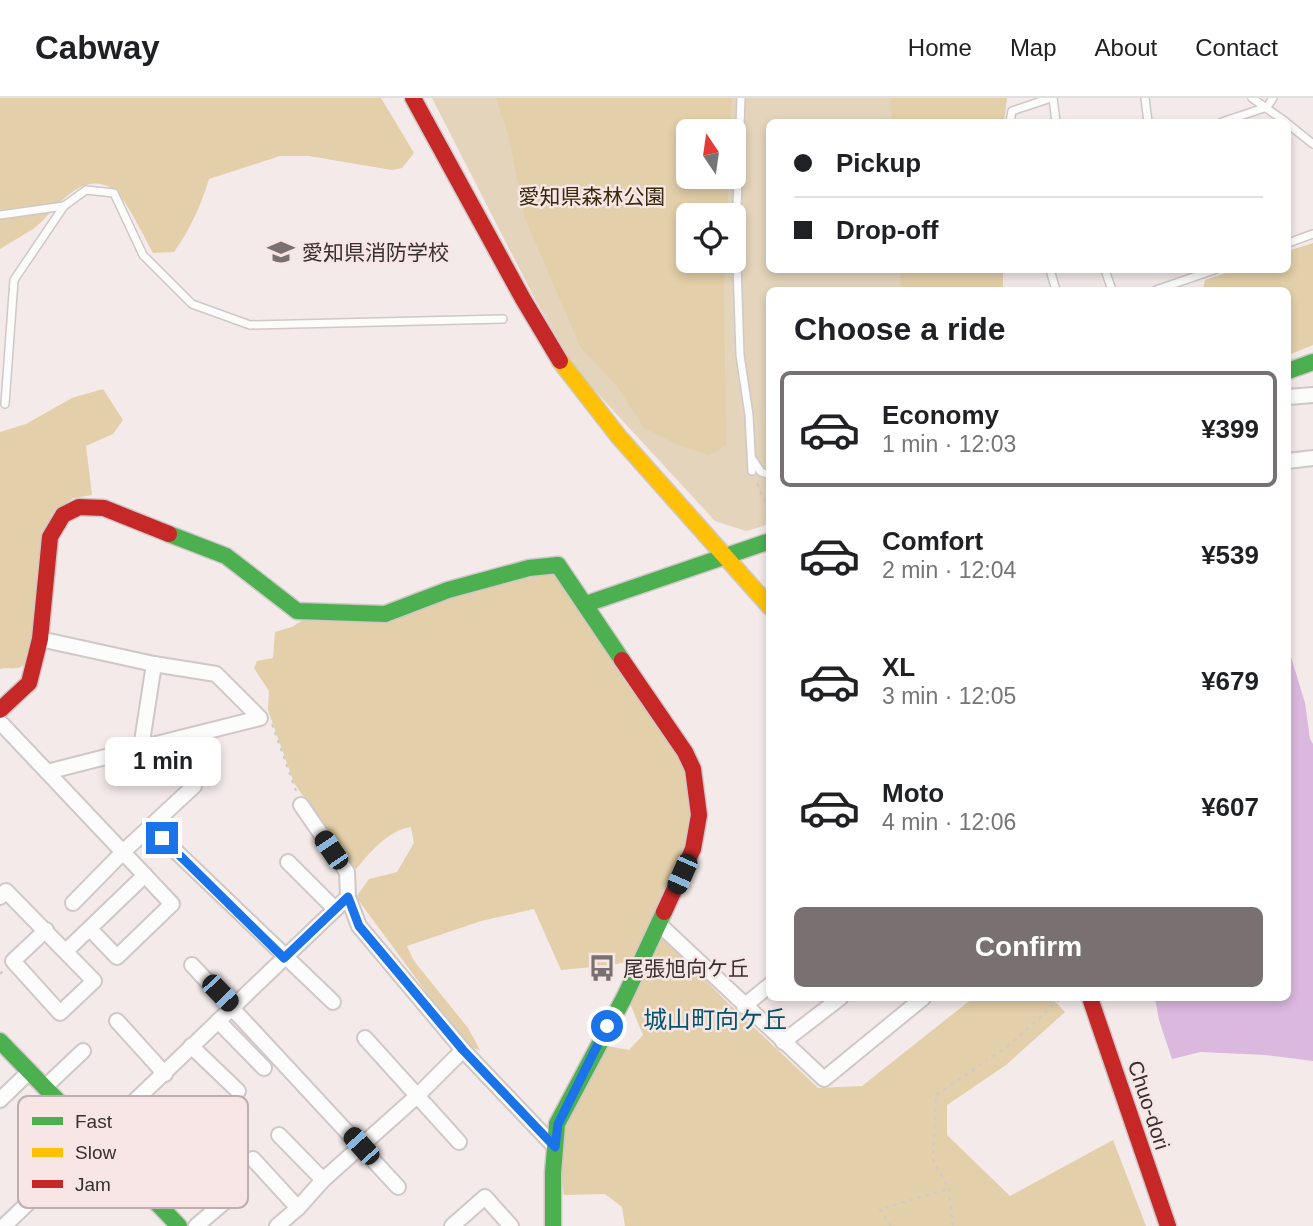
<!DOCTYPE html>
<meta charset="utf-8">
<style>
:root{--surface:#fff;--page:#f2f2f2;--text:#202124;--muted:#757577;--line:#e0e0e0;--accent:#797171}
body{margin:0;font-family:Helvetica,"Noto Sans JP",sans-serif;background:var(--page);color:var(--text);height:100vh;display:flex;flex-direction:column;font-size:26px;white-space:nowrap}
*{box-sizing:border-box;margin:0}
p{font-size:23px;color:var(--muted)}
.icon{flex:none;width:38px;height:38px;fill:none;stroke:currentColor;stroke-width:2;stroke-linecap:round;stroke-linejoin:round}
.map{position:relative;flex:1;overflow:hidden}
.drawer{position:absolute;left:766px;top:189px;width:525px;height:714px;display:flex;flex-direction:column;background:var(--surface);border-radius:10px;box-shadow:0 4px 10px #0003}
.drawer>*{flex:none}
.top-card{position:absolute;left:766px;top:21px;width:525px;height:154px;border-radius:10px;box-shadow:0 4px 10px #0003;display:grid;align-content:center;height:154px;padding:0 28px;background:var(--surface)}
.needle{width:46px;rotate:347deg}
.controls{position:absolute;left:676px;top:21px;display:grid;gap:14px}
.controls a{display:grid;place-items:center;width:70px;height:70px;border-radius:10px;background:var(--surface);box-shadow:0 4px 10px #0003;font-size:35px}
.end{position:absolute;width:32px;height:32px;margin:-16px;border:9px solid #1a73e8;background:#fff;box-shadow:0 0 0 4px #fff}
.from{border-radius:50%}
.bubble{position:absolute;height:49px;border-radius:10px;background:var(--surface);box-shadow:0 4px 10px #0003;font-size:23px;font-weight:700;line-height:49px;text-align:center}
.car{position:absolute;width:21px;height:42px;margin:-21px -10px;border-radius:9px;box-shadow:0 0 5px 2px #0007;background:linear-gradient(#222 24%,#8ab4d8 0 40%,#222 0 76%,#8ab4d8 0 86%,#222 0)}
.top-card b{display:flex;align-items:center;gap:24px;height:66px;font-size:26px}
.top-card b+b{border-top:2px solid var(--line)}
.top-card i{width:18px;height:18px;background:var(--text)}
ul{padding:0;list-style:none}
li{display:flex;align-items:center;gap:21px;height:116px;margin:0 14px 10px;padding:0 14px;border:4px solid transparent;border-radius:10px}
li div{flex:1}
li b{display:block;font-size:26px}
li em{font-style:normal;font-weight:700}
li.on{border-color:var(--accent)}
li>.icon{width:63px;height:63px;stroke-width:1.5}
h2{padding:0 28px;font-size:32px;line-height:84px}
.cta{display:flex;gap:14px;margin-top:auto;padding:14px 28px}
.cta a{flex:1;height:80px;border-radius:10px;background:var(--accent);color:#fff;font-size:28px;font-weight:700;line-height:80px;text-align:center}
header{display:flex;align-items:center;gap:42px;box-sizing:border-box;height:98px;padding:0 35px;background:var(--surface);border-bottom:2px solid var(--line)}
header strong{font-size:33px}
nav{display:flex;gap:38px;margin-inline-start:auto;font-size:24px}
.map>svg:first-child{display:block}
.green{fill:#e3d4bb;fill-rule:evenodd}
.forest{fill:#e3cfa9}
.water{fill:#dbb8de}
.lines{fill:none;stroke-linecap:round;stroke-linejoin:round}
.lane-casing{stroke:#cfc8c7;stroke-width:10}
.street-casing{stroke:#cfc8c7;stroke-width:18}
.fast-casing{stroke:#cfc8c7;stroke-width:19}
.slow-casing{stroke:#cfc8c7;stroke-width:19}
.jam-casing{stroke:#cfc8c7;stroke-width:19}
.path{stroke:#cdcbcb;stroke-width:2;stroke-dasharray:3.5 5;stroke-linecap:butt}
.lane{stroke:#fdfcfc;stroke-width:7}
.street{stroke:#fdfcfc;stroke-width:14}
.fast{stroke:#4caf50;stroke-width:16}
.slow{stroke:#ffc107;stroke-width:16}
.jam{stroke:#c62828;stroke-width:16}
.route{stroke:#1a73e8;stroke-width:9}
.labels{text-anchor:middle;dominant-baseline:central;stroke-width:5;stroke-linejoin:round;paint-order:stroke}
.park-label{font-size:21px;fill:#372b0c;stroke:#f7e6e5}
.poi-label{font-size:21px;fill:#373030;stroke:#f7e6e5;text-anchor:start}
.street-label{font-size:21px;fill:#373030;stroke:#f7e6e5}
.quarter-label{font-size:24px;fill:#00556e;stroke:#f7e6e5}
.key{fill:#f7e6e5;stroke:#bdafaf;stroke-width:2}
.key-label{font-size:19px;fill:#373030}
</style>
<header>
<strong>Cabway</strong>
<nav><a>Home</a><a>Map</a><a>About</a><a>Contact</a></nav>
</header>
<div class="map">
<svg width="1313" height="1128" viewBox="0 0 1313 1128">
<rect width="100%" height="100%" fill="#f3eae9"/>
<path class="green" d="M432 0H982L981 24H770V172H988L985 192H770V426L746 433 715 423 575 271 535 201ZM688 33H733V79H688ZM688 117H733V163H688Z"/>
<g class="forest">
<path d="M0 0H381L414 55 402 70 392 72 309 58H280L209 81C201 107 190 132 174 154L153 155C145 141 125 98 113 91 78 70 56 114 33 131 22 138 11 144 0 151Z"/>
<polygon points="496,0 732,0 730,33 688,33 688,79 728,79 728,117 688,117 688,163 725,163 724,189 726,348 709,357 678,347 644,330 617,288 581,250 526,123 508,36"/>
<polygon points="890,0 1007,0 1004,24 892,24"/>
<polygon points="1313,145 1313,247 1288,257 1288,192 1203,192 1205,182 1235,172 1288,172 1288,153"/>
<polygon points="900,172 1003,172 1003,192 901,192"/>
<path d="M103 291 123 322 113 336 86 348 92 397 73 400 51 417C44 451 44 543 25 566 19 573 8 569 0 571V334L26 326 72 300Z"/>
<path d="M557 470 684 655 694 716 687 748 634 862 613 867 561 872 534 811 481 823 407 848 414 863 468 930 480 952 467 949 356 799 369 781 397 774 414 745 411 729C390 731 369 755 356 771L335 744 294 685 268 612 269 593 254 570 257 563 273 560 275 534 292 529 312 516 386 517Z"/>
<polygon points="663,839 725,902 818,990 862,988 973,900 1052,900 1065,914 1006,967 947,1007 947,1037 1010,1098 1113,1042 1146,1128 625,1128 622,1109 605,1096 564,1097 558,1061 563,1027 607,948 629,952 643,937 629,903"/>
</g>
<polygon class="water" points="1288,549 1305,605 1310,641 1313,646 1313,963 1266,957 1200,954 1172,961 1159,922 1155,900 1288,900"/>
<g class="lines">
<defs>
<g id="lane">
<polyline points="741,0 736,136 740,257 749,317 752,373"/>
<polyline points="1053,0 1056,24"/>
<polyline points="1145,0 1148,24"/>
<polyline points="1252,0 1286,24"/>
<polyline points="1010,24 1012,13 1051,0"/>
<polyline points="1222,24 1267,9 1273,0"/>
<polyline points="1288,26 1313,46"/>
<polyline points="0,117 64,108"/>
<polyline points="1288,145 1313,136"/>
<polyline points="1050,172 1056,192"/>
<polyline points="1105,172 1112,192"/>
<polyline points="1156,192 1214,172"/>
<polyline points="5,306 14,182 64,108 86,92 114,95 143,157 192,206 250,227 503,221"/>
<polyline points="753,362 761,374 770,377"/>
</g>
<g id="street">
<polyline points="1288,299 1313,297"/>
<polyline points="1288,363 1313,360"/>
<polyline points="40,541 154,566"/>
<polyline points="0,624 172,806 117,859 90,831"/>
<polyline points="141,650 154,566 216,576 260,620 180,640"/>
<polyline points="47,674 180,640 194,688 124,753 73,805"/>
<polyline points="301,707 347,774 348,799 359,828 463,952"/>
<polyline points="162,740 333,904"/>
<polyline points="288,764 335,811"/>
<polyline points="0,799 6,793 94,883 60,915 13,863 46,832"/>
<polyline points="659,826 824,981 923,900"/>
<polyline points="66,853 145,777"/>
<polyline points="192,867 398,1089"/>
<polyline points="744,908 770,887"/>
<polyline points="117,923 165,976"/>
<polyline points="218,923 264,970"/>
<polyline points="365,940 459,1044"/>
<polyline points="783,944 840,900"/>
<polyline points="191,948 238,993"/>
<polyline points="45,989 83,953"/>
<polyline points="0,1002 30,973"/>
<polyline points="279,1037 323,1082"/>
<polyline points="253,1061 298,1110"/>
<polyline points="4,1128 348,799"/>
<polyline points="196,1128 234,1096"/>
<polyline points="277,1128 298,1110 323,1082 417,998 463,952 555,1049"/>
<polyline points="452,1128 485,1099 511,1128"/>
</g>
<g id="fast">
<polyline points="1288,273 1313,264"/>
<polyline points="169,436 226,458 297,513 385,516 448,492 529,470 558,467 622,562"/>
<polyline points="586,506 770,443"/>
<polyline points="0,943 179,1128"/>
<polyline points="553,1128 553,1075 557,1026 625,898 664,814"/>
</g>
<polyline id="slow" points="560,263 619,339 770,509"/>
<g id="jam">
<polyline points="413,0 523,201 560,263"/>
<polyline points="622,562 685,654 693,671 699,717 693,751 664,814"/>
<polyline points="0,612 29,585 40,541 50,439 63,417 79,409 104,410 169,436"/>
<polyline points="1090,900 1168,1128"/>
</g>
</defs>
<use href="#lane" class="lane-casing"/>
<use href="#street" class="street-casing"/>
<use href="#fast" class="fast-casing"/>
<use href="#slow" class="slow-casing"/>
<use href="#jam" class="jam-casing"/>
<g class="path">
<polyline points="757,385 770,416"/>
<polyline points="272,626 296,693"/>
<polyline points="0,876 5,871"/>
<polyline points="891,1128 880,1111 948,1091"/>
<polyline points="953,1128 949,1091 933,1062 936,997 1007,949 1059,902 1071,900"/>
</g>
<use href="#lane" class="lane"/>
<use href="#street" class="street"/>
<use href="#fast" class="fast"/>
<use href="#slow" class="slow"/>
<use href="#jam" class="jam"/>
</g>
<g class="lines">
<polyline class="route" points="162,740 284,860 348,799 359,828 463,952 555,1049 558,1026 607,928"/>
</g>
<defs>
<symbol id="school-bare" viewBox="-9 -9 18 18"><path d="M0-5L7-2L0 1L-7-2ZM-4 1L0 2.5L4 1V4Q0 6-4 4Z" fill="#797171" stroke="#f7e6e5" stroke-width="2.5" paint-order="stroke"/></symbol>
<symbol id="bus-bare" viewBox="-9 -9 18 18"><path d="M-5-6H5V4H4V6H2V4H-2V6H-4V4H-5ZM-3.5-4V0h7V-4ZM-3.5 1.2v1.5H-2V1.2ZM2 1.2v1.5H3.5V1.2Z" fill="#797171" stroke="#f7e6e5" stroke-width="2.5" paint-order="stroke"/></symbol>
</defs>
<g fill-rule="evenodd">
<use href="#school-bare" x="262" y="135" width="38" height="38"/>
<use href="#bus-bare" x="583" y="851" width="38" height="38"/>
</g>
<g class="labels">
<g class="park-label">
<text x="592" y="98">愛知県森林公園</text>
</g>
<g class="poi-label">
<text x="302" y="154">愛知県消防学校</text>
<text x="623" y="870">尾張旭向ケ丘</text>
</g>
<g class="street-label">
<text transform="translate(1149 1007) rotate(72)">Chuo-dori</text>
</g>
<g class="quarter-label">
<text x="715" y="921">城山町向ケ丘</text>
</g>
</g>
<rect x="18" y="998" width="230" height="112" rx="10" class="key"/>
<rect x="32" y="1019" width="31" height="8" fill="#4caf50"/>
<rect x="32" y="1050" width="31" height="9" fill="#ffc107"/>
<rect x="32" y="1082" width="31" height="8" fill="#c62828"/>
<g class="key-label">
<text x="75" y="1030">Fast</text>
<text x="75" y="1061">Slow</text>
<text x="75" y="1093">Jam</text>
</g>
</svg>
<div class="controls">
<a><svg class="needle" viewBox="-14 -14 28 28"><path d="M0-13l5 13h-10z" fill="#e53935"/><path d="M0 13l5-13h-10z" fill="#757577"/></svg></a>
<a><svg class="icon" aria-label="locate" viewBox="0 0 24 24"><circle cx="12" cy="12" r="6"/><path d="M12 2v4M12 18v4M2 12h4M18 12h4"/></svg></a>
</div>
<i class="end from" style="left:607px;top:928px"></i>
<i class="end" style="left:162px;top:740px"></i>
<div class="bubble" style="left:105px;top:639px;width:116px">1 min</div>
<i class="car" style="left:331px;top:752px;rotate:326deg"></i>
<i class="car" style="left:682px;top:776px;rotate:204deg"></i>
<i class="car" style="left:220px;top:895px;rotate:136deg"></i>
<i class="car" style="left:361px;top:1048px;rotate:318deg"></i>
<div class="top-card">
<b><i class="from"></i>Pickup</b>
<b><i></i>Drop-off</b>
</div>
<section class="drawer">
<h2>Choose a ride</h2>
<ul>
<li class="on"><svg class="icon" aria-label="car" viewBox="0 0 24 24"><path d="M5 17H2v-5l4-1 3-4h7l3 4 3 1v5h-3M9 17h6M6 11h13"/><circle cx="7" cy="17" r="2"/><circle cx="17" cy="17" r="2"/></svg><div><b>Economy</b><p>1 min · 12:03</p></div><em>¥399</em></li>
<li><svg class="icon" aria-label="car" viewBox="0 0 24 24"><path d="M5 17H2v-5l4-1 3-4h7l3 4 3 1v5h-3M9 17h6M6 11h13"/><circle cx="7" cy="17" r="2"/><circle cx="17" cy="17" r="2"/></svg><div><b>Comfort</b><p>2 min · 12:04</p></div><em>¥539</em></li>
<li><svg class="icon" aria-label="car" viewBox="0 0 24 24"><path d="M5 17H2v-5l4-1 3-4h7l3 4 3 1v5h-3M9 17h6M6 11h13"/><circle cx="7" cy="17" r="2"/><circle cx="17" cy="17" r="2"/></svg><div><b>XL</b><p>3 min · 12:05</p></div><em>¥679</em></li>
<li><svg class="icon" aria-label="car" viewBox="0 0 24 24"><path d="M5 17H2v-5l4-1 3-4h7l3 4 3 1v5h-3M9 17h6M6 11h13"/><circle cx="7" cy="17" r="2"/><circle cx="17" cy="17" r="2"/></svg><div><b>Moto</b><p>4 min · 12:06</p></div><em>¥607</em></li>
</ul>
<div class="cta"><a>Confirm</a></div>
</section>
</div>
